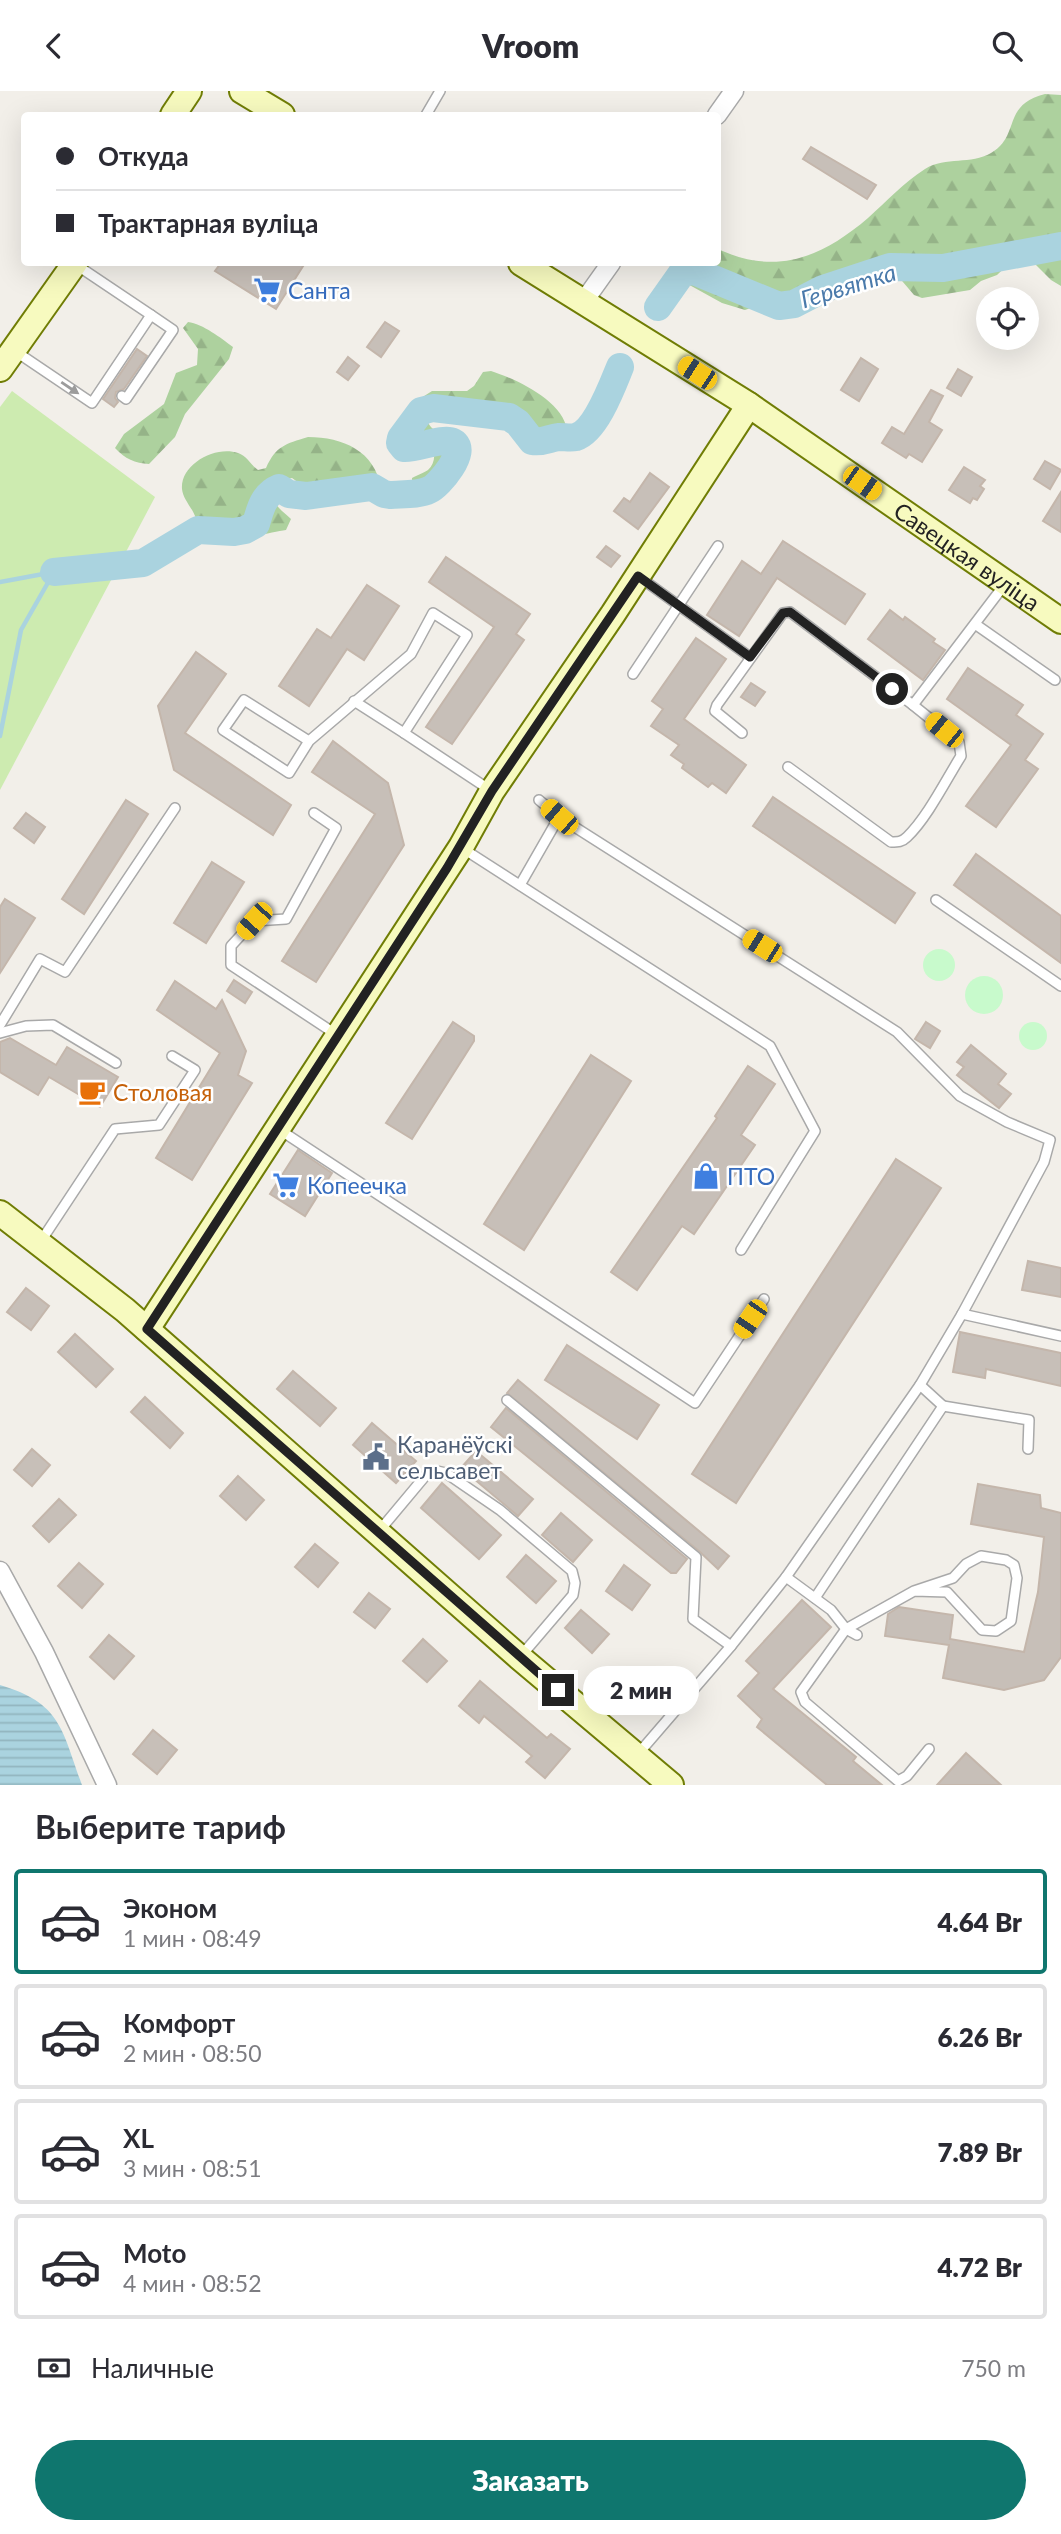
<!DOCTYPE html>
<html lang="ru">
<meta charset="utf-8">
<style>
:root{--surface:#fff;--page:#f2f2f3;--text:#2b2b33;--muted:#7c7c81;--line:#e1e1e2;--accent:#0f766e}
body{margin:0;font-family:Lato,sans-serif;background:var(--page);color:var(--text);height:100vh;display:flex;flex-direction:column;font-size:26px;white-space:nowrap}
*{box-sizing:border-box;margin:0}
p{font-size:23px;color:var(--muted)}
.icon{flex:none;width:38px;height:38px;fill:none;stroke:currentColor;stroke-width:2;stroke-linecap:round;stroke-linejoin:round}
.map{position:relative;height:1694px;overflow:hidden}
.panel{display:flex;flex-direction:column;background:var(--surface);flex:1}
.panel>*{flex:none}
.guide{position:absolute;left:21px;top:21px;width:700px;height:154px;border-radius:7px;box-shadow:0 7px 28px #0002;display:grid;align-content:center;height:154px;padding:0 35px;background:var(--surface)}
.fabs{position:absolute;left:976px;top:196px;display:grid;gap:14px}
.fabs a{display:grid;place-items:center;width:63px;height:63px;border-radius:50%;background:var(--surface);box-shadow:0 7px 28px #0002;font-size:35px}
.end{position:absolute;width:32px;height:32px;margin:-16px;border:9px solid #222;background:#fff;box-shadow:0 0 0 4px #fff}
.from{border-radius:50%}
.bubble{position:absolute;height:49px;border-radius:24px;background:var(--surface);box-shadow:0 7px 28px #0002;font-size:23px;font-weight:800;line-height:49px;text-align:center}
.car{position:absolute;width:21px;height:42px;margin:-21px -10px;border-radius:9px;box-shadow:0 0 5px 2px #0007;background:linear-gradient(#f5c518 24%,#345 0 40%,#f5c518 0 76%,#345 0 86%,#f5c518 0)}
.guide b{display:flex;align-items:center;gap:24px;height:66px;font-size:26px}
.guide b+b{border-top:2px solid var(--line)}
.guide i{width:18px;height:18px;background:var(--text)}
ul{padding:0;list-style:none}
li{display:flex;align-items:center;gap:21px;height:105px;margin:0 14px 10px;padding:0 21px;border:4px solid var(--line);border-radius:7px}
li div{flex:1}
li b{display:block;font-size:26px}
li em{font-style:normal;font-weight:800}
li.current{border-color:var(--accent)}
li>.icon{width:63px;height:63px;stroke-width:1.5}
h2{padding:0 35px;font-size:32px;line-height:84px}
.pay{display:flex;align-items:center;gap:18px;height:77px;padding:0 35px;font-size:26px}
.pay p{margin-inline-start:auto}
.action{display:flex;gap:14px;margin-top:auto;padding:14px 35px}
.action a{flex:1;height:80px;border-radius:42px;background:var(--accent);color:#fff;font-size:28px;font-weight:800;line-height:80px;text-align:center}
header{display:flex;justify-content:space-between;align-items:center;height:91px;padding:0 35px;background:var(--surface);font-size:32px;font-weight:800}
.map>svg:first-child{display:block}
.grass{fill:#cdebb0}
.forest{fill:url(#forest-firs)}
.park{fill:#c8facc}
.water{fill:url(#water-rules)}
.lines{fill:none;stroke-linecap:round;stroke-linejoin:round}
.stream{stroke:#aad3df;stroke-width:4.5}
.river{stroke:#aad3df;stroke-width:28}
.building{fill:#c7bfb8;stroke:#c4b6ab;stroke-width:2}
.lane-casing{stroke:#a9a9a9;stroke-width:12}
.street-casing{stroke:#a9a9a9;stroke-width:21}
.secondary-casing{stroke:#707d05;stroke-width:28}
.lane{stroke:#fff;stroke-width:9}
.street{stroke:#fff;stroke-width:18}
.secondary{stroke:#f7fabf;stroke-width:24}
.oneway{fill:#9c9c9c}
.route{stroke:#222;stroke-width:9}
.labels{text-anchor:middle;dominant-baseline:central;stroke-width:5;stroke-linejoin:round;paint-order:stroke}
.shop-label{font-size:23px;fill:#366cbe;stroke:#fff;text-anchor:start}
.street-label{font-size:23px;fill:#222;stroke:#fff}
.food-label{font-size:23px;fill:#c56008;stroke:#fff;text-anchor:start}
.service-label{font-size:23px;fill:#4e5e75;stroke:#fff;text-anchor:start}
.water-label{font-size:24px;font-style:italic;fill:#4a7aab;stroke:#fff}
</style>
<header><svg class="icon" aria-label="back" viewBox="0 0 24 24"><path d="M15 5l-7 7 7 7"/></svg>Vroom<svg class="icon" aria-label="search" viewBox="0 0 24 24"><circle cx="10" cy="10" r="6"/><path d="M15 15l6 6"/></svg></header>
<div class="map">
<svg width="1061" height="1694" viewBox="0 0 1061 1694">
<defs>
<pattern id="forest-firs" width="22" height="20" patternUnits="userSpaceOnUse" patternTransform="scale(1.75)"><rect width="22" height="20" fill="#add19e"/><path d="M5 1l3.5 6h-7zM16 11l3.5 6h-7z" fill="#95b388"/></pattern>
<pattern id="water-rules" width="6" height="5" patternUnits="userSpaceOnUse" patternTransform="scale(1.75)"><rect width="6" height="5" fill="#aad3df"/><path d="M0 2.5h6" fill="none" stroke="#92b5bf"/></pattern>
</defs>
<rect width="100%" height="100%" fill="#f2efe9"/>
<polygon class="grass" points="12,300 155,406 0,699 0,316"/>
<g class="forest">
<path d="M1045 3 1061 4V195L1051 189 1031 169 1024 166 1015 167 997 184 981 190 970 199 922 207 914 204 897 184 880 176 872 177 847 200 779 203 765 212 745 219 722 212 684 191 678 174 679 172H718V158C776 185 821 167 868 127 887 110 903 92 925 78 946 65 971 74 991 62 1021 45 1001 14 1045 3Z"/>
<path d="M188 231C203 233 221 247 233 256L229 268 185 323 175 346 149 373C135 372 125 368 115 357L124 343 164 313 176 282 197 274 198 258 183 237Z"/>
<path d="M491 280C516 288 563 310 567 339 562 344 558 350 550 351 533 352 519 339 503 335 496 333 500 336 492 335 473 331 441 307 428 332 435 343 450 349 459 358 459 391 445 391 416 395L412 392V387C417 384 424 382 428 379 437 371 436 356 426 350 418 346 412 345 406 339L407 322 418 309 432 300H467L474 295 483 281Z"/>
<path d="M308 346C343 346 375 360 381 397L376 401 327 412 292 387 284 389 274 396C270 412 280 418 291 428L286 439C269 441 225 454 211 449 202 446 198 435 196 428 193 417 183 409 182 398 180 373 216 354 238 362 247 365 250 373 258 379L266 377C276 355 285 353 308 346Z"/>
</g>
<g class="park">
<circle cx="939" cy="874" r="16"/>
<circle cx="984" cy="904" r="19"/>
<circle cx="1033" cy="945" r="14"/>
</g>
<path class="water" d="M0 1594C62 1612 62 1640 82 1694H0Z"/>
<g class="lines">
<g class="stream">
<polyline points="0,491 54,481"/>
<polyline points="0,645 21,539 54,481"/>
</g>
<g class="river">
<polyline points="658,216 682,182 694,180 779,215 794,213 823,198 890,176 943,177 1061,155"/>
<path d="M54 481 143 472 198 439 234 441 245 439 256 433C260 418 264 403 279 397L289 403 306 405 372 396 384 403 390 404C402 403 419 404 429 399 439 395 469 359 453 351 443 346 417 358 404 357L400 352 401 347 421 320 433 317 509 326 518 332 532 350C543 352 549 347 559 346 565 346 571 347 576 346 596 340 613 293 620 276"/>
</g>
</g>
<g class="building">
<polygon points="811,56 876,94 867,108 803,68"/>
<polygon points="221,172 305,172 276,218 215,180"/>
<polygon points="385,231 399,240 381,266 367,256"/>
<polygon points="137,258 147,265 124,298 116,301 115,307 118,311 114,316 103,308"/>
<polygon points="348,266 359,275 348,289 337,281"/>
<polygon points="861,267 878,278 859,310 841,299"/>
<polygon points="958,278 972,286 961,305 947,297"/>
<polygon points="931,299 943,305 929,331 942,339 922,371 909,363 906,367 882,352 892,336 904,343"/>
<polygon points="1045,370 1061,379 1050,398 1034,388"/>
<polygon points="964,376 985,389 980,395 984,398 977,409 973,407 970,412 949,399"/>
<polygon points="650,382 669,396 638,438 614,420 624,407 630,411"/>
<polygon points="1061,401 1061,441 1043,430"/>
<polygon points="783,450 865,503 845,533 777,487 739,545 707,524 742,470 761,483"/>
<polygon points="606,455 620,465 611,476 597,466"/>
<polygon points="446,466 530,523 516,543 524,549 452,653 426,636 494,536 429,491"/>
<polygon points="367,494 399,515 364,569 347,558 309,615 279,595 317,538 331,547"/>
<polygon points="890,519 903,529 905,526 935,548 933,551 945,559 923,589 868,548"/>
<polygon points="696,547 726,568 684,628 746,674 726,702 712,692 708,696 682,677 684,673 671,664 679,654 651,635 663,618 652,610"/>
<polygon points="196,561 226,583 185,642 291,714 273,744 174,679 158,615"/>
<polygon points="968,577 1023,614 1016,624 1043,643 1025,669 1038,678 996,736 966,715 1011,654 947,608"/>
<polygon points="751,592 765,601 755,615 741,606"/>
<polygon points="333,650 388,692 404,754 316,891 282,870 375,723 312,681"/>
<polygon points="773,706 915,802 895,832 753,735"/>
<polygon points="126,709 148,723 84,823 62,808"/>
<polygon points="26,722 45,736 34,752 14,737"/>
<polygon points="976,763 1061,825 1061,872 954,794"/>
<polygon points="212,771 244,791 206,852 174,832"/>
<polygon points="5,808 35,827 0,882 0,816"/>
<polygon points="234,889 252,901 245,912 227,900"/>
<polygon points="175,890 216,918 222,909 246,960 238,984 252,992 192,1089 156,1067 220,962 157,919"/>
<polygon points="453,931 474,945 474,950 412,1048 386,1032"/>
<polygon points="926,931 940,940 930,957 915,948"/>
<polygon points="10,947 56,974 67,956 118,986 100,1016 49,986 38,1004 0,981 0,951"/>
<polygon points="971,954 1006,983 998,993 1011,1003 999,1017 957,984 964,976 957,971"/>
<polygon points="591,964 631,990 524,1159 484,1133"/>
<polygon points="748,975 775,993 741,1044 755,1054 694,1143 682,1135 637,1199 611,1181 717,1027 715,1025"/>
<polygon points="298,1059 332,1082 305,1125 270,1103"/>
<polygon points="896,1068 941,1097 736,1412 692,1383"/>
<polygon points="1028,1170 1061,1177 1061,1206 1022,1199"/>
<polygon points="26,1197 49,1215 31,1239 7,1221"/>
<polygon points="960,1241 1061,1262 1061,1295 986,1278 985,1287 953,1281"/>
<polygon points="75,1243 113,1278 96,1296 58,1261"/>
<polygon points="567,1254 659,1314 637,1348 545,1289"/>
<polygon points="293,1280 336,1317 320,1335 277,1298"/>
<polygon points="518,1289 729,1465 718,1478 700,1461 507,1302"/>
<polygon points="145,1306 183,1342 170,1357 131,1321"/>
<polygon points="506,1317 687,1468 676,1482 671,1482 491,1336"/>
<polygon points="372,1332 416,1370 396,1392 353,1354"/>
<polygon points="32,1358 50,1374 32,1395 14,1379"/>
<polygon points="476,1360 533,1408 518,1425 461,1377"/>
<polygon points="238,1385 264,1409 246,1429 220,1405"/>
<polygon points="442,1392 501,1444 479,1468 421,1417"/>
<polygon points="978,1393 1040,1404 1041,1417 1061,1422 1061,1566 1044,1589 1004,1599 943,1587 949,1554 885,1545 888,1523 899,1516 953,1524 950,1548 1024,1561 1038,1501 1044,1446 971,1433"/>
<polygon points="59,1408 76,1424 49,1451 33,1435"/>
<polygon points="561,1422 592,1449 573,1471 542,1444"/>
<polygon points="315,1453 338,1472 318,1496 295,1476"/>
<polygon points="526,1464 556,1490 536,1512 507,1486"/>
<polygon points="79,1472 103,1493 82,1517 58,1495"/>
<polygon points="624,1474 650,1494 632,1519 606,1500"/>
<polygon points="369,1502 390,1518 375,1537 354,1521"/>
<polygon points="802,1509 831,1536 773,1598 856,1666 853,1670 882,1694 827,1694 757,1636 762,1628 738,1605 759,1582 746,1570"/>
<polygon points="581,1519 609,1543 592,1562 565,1537"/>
<polygon points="109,1544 134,1565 114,1588 90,1566"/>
<polygon points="423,1548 447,1570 427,1591 403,1570"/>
<polygon points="480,1590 547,1647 551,1643 570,1658 545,1687 526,1671 532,1665 484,1625 479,1632 459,1615"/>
<polygon points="153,1639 177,1659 157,1683 133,1663"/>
<polygon points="966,1662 1001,1694 937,1694"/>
</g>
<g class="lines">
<defs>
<g id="lane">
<polyline points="426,24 440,0"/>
<polyline points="15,260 92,312 151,224 75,173"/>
<polyline points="122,305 126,308 173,239 151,224"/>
<polyline points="638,485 750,566"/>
<polyline points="975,533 1055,589"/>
<polyline points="633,583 718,455"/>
<polyline points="354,610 404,642"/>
<polyline points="742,642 715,620 717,614 783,522 790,521 913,614 1005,493"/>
<polyline points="309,650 289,682 223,639 244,609 309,650 411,563 433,522 467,544 404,642 490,699"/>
<path d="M788 676 891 751C898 751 902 751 907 746 927 727 946 689 961 665L959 651 913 614"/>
<polyline points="539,709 559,726 897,941 960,1005 1007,1031 1050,1049 1044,1071 962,1223 920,1294 786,1486 731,1555 638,1663"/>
<polyline points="314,722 336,737 286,828 254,830 231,855 231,874 337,944"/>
<polyline points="462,757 770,955 815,1040 741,1159"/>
<polyline points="520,794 559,726"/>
<polyline points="936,809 1061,895"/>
<polyline points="0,934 40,868 65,881 175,717"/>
<polyline points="0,942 26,935 53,934 116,972"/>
<polyline points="280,1039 695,1312 764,1208"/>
<polyline points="41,1150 115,1038 159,1034 195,979 172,965"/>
<polyline points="962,1223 1061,1245"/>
<polyline points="920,1294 943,1315"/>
<polyline points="507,1309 696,1466 693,1528 731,1555"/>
<polyline points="380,1439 426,1384 437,1380 446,1382 500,1419 572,1480 575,1492 573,1504 521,1565"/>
<polyline points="786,1486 831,1519 846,1538 857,1544"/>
<polyline points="914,1500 947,1501 982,1539 996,1540 1011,1530 1017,1487 1014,1474 1006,1469 981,1465 966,1473 953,1487 914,1500 846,1538 801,1601 805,1611 898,1690 907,1685 929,1658"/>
<polyline points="815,1507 943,1315 1029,1329 1028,1358"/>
</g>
<g id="street">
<polyline points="717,24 734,0"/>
<polyline points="584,210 611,172"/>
<polyline points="0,1480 44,1561 107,1694"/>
</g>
<g id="secondary">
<polyline points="242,0 282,24"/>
<polyline points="173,24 189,0"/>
<path id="s1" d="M521 172 749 314 1061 530"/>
<polyline points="0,278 75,172"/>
<polyline points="0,1122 125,1219 519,1566 671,1694"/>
<polyline points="147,1238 461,756 492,700 613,523 749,314"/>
</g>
</defs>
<use href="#lane" class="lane-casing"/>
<use href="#street" class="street-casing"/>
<use href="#secondary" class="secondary-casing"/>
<use href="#lane" class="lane"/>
<use href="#street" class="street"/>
<use href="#secondary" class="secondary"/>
</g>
<defs><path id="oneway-solid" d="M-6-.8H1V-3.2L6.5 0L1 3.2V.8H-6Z" transform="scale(1.75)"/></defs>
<use class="oneway" href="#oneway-solid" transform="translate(70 297) rotate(34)"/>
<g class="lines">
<polyline class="route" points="558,1599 147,1238 447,777 492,700 638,485 750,566 783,522 790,521 892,598"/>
</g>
<defs>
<symbol id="supermarket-bare" viewBox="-9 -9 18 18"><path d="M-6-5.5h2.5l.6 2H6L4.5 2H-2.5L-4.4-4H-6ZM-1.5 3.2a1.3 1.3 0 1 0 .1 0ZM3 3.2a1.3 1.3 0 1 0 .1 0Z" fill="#3f7fe0" stroke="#fff" stroke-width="2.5" paint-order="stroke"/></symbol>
<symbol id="cafe-bare" viewBox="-9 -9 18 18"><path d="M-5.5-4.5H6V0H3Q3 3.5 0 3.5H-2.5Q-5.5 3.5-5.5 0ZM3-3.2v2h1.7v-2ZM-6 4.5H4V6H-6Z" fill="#e8710a" stroke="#fff" stroke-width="2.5" paint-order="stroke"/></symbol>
<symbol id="shop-bare" viewBox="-9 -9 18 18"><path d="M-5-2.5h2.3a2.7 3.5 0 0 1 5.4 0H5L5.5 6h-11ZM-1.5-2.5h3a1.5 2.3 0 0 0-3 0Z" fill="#3f7fe0" stroke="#fff" stroke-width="2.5" paint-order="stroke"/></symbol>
<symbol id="civic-bare" viewBox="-9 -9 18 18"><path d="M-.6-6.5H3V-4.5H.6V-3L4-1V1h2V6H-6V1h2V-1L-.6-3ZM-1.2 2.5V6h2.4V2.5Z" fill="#5c6f8a" stroke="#fff" stroke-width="2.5" paint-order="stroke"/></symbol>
</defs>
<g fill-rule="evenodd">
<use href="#supermarket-bare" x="248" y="180" width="38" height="38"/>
<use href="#cafe-bare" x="73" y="982" width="38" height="38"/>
<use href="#shop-bare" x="687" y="1066" width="38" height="38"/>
<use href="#supermarket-bare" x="267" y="1075" width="38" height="38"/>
<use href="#civic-bare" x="357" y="1347" width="38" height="38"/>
</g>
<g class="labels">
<g class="shop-label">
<text x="288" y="199">Санта</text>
<text x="727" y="1085">ПТО</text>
<text x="307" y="1094">Копеечка</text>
</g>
<g class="street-label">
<text stroke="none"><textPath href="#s1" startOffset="534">Савецкая вуліца</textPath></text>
</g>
<g class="food-label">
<text x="113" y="1001">Столовая</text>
</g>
<g class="service-label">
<text x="397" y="1353">Каранёўскі<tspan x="397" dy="26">сельсавет</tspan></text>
</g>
<g class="water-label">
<text transform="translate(848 194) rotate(-17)">Гервятка</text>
</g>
</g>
</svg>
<div class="fabs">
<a><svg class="icon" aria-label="locate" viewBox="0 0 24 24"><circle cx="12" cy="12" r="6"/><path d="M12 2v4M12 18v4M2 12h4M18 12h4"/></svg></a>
</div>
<i class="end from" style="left:892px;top:598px"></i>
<i class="end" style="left:558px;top:1599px"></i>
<div class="bubble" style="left:583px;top:1575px;width:116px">2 мин</div>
<i class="car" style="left:697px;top:282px;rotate:303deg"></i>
<i class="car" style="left:862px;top:392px;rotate:125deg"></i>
<i class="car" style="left:944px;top:639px;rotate:309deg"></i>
<i class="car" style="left:559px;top:726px;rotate:311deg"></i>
<i class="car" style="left:254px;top:830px;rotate:222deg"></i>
<i class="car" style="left:762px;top:855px;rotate:302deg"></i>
<i class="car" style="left:750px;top:1228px;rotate:214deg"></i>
<div class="guide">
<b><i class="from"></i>Откуда</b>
<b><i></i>Трактарная вуліца</b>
</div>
</div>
<section class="panel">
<h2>Выберите тариф</h2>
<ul>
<li class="current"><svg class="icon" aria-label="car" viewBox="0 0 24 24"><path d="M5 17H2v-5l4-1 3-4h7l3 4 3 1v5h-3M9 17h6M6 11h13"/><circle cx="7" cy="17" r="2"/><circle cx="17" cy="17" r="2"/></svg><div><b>Эконом</b><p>1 мин · 08:49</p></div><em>4.64 Br</em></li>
<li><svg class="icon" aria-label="car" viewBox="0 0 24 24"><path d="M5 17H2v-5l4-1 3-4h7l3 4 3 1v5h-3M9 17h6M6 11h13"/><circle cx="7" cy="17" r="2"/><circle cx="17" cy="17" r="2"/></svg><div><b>Комфорт</b><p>2 мин · 08:50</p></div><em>6.26 Br</em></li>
<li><svg class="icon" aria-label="car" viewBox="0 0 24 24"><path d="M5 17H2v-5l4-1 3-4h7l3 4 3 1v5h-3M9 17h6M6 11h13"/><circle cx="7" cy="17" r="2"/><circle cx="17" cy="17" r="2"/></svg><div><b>XL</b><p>3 мин · 08:51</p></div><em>7.89 Br</em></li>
<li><svg class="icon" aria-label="car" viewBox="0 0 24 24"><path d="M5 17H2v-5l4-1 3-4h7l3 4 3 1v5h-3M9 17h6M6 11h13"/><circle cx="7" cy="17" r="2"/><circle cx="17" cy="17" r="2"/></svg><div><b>Moto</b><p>4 мин · 08:52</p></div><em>4.72 Br</em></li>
</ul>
<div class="pay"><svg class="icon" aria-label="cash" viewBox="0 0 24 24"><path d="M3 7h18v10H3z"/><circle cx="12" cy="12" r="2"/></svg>Наличные<p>750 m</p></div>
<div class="action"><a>Заказать</a></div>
</section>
